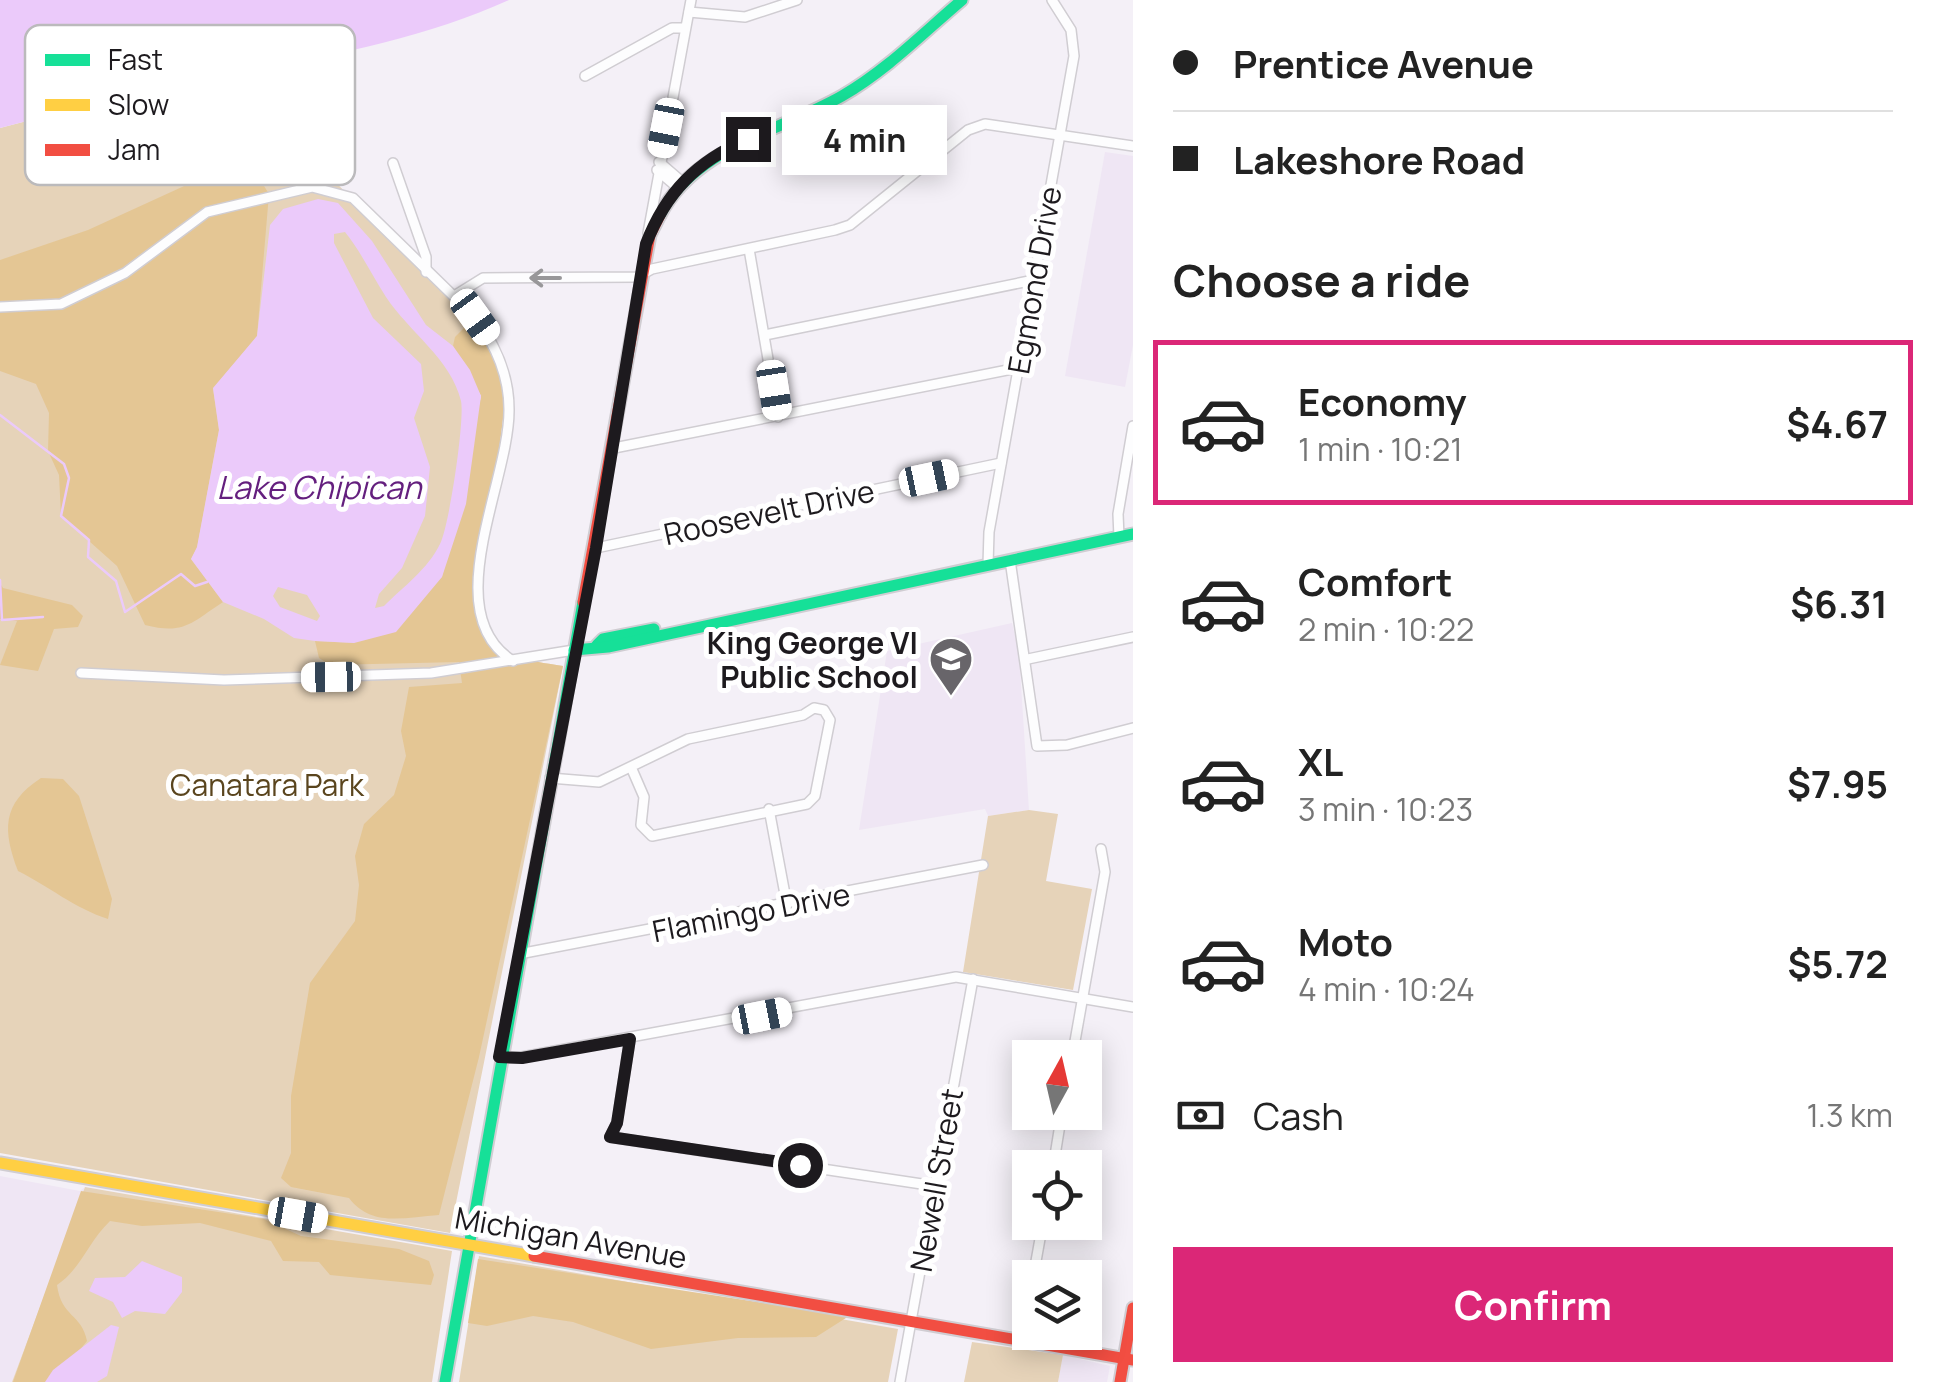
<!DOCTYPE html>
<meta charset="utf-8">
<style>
:root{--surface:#fff;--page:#f2f2f2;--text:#222;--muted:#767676;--line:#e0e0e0;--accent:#db2777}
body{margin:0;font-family:Manrope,sans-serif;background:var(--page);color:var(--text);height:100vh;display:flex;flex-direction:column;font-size:38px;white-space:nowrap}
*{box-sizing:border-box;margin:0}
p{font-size:32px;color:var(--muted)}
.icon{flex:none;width:55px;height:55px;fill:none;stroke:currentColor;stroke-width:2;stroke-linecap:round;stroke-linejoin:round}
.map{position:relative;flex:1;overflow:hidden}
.details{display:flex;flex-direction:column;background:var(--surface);width:800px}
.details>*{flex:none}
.top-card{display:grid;align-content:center;height:220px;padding:0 40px;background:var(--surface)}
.needle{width:65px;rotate:8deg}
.controls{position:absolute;left:1012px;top:1040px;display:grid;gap:20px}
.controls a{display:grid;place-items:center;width:90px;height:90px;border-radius:0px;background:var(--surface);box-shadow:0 5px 25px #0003;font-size:50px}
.end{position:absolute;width:45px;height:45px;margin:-22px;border:12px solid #1d1a1e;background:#fff;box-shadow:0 0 0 5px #fff}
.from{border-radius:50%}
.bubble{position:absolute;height:70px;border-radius:0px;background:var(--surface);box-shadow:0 5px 25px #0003;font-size:32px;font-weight:700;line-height:70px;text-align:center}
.car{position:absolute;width:30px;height:60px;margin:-30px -15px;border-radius:12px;box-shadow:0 0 8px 2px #0007;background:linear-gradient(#fff 24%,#345 0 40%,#fff 0 76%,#345 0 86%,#fff 0)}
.top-card b{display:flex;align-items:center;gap:35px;height:95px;font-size:38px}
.top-card b+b{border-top:2px solid var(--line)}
.top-card i{width:25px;height:25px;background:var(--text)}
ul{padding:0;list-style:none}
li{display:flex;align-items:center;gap:30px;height:165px;margin:0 20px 15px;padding:0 20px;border:5px solid transparent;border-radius:0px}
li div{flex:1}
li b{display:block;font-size:38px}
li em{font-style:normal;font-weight:700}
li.on{border-color:var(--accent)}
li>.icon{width:90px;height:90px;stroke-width:1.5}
h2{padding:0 40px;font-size:45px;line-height:120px}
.pay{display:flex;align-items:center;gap:25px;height:110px;padding:0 40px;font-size:38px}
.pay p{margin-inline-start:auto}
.action{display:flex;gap:20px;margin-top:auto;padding:20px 40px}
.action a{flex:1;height:115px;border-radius:0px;background:var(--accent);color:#fff;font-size:40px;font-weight:700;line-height:115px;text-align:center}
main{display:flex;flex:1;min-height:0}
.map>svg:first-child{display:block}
.built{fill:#efe6f4}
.green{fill:#e6d3b9}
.forest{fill:#e4c694}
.water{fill:#ebcafa;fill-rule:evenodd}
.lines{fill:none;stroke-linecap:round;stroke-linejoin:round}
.stream{stroke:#ebcafa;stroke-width:2.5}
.street-casing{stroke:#d0cdd2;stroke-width:12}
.fast-casing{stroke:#d0cdd2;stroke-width:15}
.slow-casing{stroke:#d0cdd2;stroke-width:15}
.jam-casing{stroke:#d0cdd2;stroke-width:15}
.street{stroke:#fdfdfe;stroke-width:9}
.fast{stroke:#16e098;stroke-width:11}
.slow{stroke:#ffcf43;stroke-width:11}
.jam{stroke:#f24e42;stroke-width:11}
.oneway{stroke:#989799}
.route{stroke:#1d1a1e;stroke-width:12}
.labels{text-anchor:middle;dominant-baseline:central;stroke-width:10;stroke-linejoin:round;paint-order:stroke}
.street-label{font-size:30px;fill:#1d1a1e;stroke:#fff}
.poi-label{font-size:30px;font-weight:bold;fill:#1d1a1e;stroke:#fff;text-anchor:end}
.park-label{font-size:30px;fill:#5a451e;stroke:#fff}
.water-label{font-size:32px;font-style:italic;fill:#641f7e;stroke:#fff}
.key{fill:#fff;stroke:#bbbabc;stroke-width:2.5}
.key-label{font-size:28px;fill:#1d1a1e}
</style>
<main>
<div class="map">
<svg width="1133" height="1382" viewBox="0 0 1133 1382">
<rect width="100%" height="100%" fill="#f4f0f7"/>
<g class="built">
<polygon points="1105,152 1133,156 1133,345 1125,387 1065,376"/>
<polygon points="1012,623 1019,653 1029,810 988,816 985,809 859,830 887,651"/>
<polygon points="0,1176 80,1191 85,1187 12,1382 0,1382"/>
<polygon points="1063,1355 1110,1366 1107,1382 1058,1382"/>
</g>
<g class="green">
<path d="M241 70 244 104 277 126 475 317 479 612C501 660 513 658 563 666L450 1233 0 1153V128L103 101 108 92Z"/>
<polygon points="1029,810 1058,814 1046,881 1092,889 1073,990 963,972 988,816"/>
<polygon points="85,1187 452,1251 432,1382 12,1382"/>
<polygon points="479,1256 898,1329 888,1382 459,1382"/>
<polygon points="972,1342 1063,1355 1058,1382 964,1382"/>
</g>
<g class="forest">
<path d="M251 165 269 194 257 336 213 389 219 430 197 548 191 559 223 602C191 623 184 635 145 625L117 566 61 516 59 475 48 451 49 413 36 384 0 371V260L88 230 206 176Z"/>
<path d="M475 317 496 352 506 395 479 612C501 660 513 658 563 666L479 1057 439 1215C405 1217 372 1228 349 1198L291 1187 281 1178 291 1153V1096L310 983 355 921 359 885 355 856 364 824 394 795 406 756 401 731 409 687 462 683 459 662 330 665 319 658 315 641 354 643 442 577 481 396 453 346 455 337Z"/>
<polygon points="0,583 3,588 72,605 83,616 78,627 54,629 38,671 0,665 17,621 0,619"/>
<path d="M41 778 63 779 79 796 112 899 108 919C74 908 50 887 18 871 3 831 1 804 41 778Z"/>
<path d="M81 1191 264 1219 301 1236 399 1249 429 1261 434 1275 431 1285 330 1275 319 1262 283 1261 271 1241 200 1223 142 1226 110 1221C88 1242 81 1269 57 1285 61 1317 82 1314 87 1341L54 1382H13Z"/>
<polygon points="478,1259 849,1316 816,1337 738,1338 651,1349 573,1322 533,1316 487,1326 468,1323"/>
</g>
<g class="water">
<path d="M0 0H509C384 56 241 70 108 92L103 101 0 128Z"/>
<path d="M318 199 338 203 372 241 426 325 453 346 470 370 481 396 466 504 442 577 396 632 354 643 315 641 294 638 264 619 223 602 191 559 197 547 219 430 213 388 257 336 270 225 283 209ZM345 232C361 252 372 275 386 297 409 332 451 359 461 401 465 420 449 527 440 544 428 569 403 587 384 606L375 608 379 594 402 568 425 516 430 467 414 418 424 391 421 364 373 318 334 243V234ZM278 587 307 595 320 616 317 621 280 607 273 596Z"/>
<polygon points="142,1261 182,1277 182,1292 165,1314 135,1311 122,1318 113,1302 89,1291 95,1278 125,1277"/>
<polygon points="111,1325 119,1327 107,1376 97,1382 45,1382 53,1370"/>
</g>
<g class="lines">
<g class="stream">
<polyline points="0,415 64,464 69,478 61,516 89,540 88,557 116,581 125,612 181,574 195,586 207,582"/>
<polyline points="0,580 2,620 43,617"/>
</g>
<defs>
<g id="street">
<polyline points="689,12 745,17 797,0"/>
<polyline points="585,76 672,28 685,28"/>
<polyline points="659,162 681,181"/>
<polyline points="393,163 426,257 426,272"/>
<polyline points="657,170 677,187"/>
<polyline points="648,233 691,0"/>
<polyline points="749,249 778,417"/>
<polyline points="454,296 483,278 637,277 652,269 835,230 850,225 968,130 985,124 1133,146"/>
<path d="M0 307 61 304 125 273 207 212 312 187 353 198 475 317C495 344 509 375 509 409 510 481 436 613 513 661"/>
<polyline points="765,335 1034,280"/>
<polyline points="614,448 1018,368"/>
<polyline points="1119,537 1118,514 1133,426"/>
<polyline points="596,548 1001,463"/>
<polyline points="1010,560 1037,746 1067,745 1133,728"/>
<polyline points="988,565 989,532 1074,56 1071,30 1052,0"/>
<polyline points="1028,659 1133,637"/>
<polyline points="81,673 224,680 431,673 574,650"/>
<polyline points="550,778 599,782 688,739 803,715 814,708 824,710 830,720 815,796 807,804 652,836 641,825 644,797 631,767"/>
<polyline points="769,809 787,905"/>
<polyline points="519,954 983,865"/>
<polyline points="630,1039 617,1123 610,1137 935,1186"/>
<polyline points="499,1057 522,1057 956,977 1133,1007"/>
<polyline points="1072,1058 1105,872 1101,849"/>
<polyline points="1053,1168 1062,1112"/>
<polyline points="1033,1278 1043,1222"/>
<polyline points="1022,1341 1030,1296"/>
<polyline points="900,1382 973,979"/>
</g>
<g id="fast">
<path d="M660 215C695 147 781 131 842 96 887 70 923 33 962 0"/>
<polyline points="597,645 603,639 654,629"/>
<polyline points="574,650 608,647 1133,534"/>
<polyline points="445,1382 583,602"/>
</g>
<polyline id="slow" points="0,1163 534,1256"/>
<g id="jam">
<polyline points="583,602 650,235 660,215"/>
<polyline points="534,1256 1133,1360"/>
<polyline points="1120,1382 1133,1308"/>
</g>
</defs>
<use href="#street" class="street-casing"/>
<use href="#fast" class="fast-casing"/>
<use href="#slow" class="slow-casing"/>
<use href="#jam" class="jam-casing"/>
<use href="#street" class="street"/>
<use href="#fast" class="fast"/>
<use href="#slow" class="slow"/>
<use href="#jam" class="jam"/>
</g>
<defs><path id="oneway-shaft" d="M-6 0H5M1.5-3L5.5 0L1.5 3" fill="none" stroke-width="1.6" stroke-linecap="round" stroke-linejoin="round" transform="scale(2.5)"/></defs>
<use class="oneway" href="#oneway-shaft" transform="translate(545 278) rotate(180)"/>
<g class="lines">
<path class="route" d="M748 139C697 161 666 192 646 244L596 548 499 1057 522 1058 630 1039 617 1123 610 1137 800 1165"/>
</g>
<defs>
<symbol id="school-pin" viewBox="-11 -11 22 30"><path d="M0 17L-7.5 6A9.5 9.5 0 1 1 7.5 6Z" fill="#68656a" stroke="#fff"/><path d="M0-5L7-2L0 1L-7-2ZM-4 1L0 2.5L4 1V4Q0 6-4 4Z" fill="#fff"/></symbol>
</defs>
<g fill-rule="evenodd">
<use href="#school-pin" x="926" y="634" width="50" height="68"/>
</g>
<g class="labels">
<g class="street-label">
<text transform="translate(1034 280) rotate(-80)">Egmond Drive</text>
<text transform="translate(769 512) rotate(-12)">Roosevelt Drive</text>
<text transform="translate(751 912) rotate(-11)">Flamingo Drive</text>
<text transform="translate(936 1180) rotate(-80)">Newell Street</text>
<text transform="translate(571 1237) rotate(10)">Michigan Avenue</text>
</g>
<g class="poi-label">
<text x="918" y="642">King George VI<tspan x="918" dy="34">Public School</tspan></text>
</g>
<g class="park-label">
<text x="267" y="784">Canatara Park</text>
</g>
<g class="water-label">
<text x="319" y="487">Lake Chipican</text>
</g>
</g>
<rect x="25" y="25" width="330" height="160" rx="15" class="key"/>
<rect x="45" y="54" width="45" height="12" fill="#16e098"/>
<rect x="45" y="99" width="45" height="12" fill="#ffcf43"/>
<rect x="45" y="144" width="45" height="12" fill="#f24e42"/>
<g class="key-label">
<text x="108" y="70">Fast</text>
<text x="108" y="115">Slow</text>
<text x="108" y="160">Jam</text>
</g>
</svg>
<div class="controls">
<a><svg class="needle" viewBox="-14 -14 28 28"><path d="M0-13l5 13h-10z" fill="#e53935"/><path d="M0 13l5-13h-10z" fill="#767676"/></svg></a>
<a><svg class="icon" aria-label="locate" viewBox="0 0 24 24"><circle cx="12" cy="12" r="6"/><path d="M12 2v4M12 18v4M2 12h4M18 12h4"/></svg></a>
<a><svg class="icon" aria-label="layers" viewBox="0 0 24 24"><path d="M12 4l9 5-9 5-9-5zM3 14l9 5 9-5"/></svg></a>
</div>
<i class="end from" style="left:800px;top:1165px"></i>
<i class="end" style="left:748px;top:139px"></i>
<div class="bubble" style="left:782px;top:105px;width:165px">4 min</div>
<i class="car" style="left:666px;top:128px;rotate:191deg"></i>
<i class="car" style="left:475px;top:317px;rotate:144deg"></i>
<i class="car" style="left:774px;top:390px;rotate:171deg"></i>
<i class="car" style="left:929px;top:478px;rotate:78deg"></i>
<i class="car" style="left:331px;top:677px;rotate:269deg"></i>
<i class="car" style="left:762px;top:1016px;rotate:79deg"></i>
<i class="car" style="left:298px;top:1215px;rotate:100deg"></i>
</div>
<section class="details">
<div class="top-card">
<b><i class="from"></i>Prentice Avenue</b>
<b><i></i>Lakeshore Road</b>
</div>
<h2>Choose a ride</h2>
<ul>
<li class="on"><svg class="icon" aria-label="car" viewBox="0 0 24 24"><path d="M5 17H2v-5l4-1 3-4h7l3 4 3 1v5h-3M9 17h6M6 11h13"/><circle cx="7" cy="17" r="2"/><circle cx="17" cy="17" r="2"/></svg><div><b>Economy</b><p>1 min · 10:21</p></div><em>$4.67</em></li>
<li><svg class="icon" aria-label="car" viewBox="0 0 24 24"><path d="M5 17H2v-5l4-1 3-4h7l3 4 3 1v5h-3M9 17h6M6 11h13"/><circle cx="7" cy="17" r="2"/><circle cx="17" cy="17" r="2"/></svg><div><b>Comfort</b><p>2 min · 10:22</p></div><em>$6.31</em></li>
<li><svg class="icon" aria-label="car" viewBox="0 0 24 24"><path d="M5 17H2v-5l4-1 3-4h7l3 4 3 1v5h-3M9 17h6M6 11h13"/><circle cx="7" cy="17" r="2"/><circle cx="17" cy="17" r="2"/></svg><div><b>XL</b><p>3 min · 10:23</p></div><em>$7.95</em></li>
<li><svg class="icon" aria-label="car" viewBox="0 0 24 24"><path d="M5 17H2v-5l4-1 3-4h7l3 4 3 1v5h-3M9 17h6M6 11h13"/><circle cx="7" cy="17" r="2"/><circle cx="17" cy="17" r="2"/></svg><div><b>Moto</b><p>4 min · 10:24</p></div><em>$5.72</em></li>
</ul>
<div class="pay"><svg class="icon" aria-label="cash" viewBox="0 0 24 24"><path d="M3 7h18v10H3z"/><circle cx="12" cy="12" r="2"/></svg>Cash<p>1.3 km</p></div>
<div class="action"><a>Confirm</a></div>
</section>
</main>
